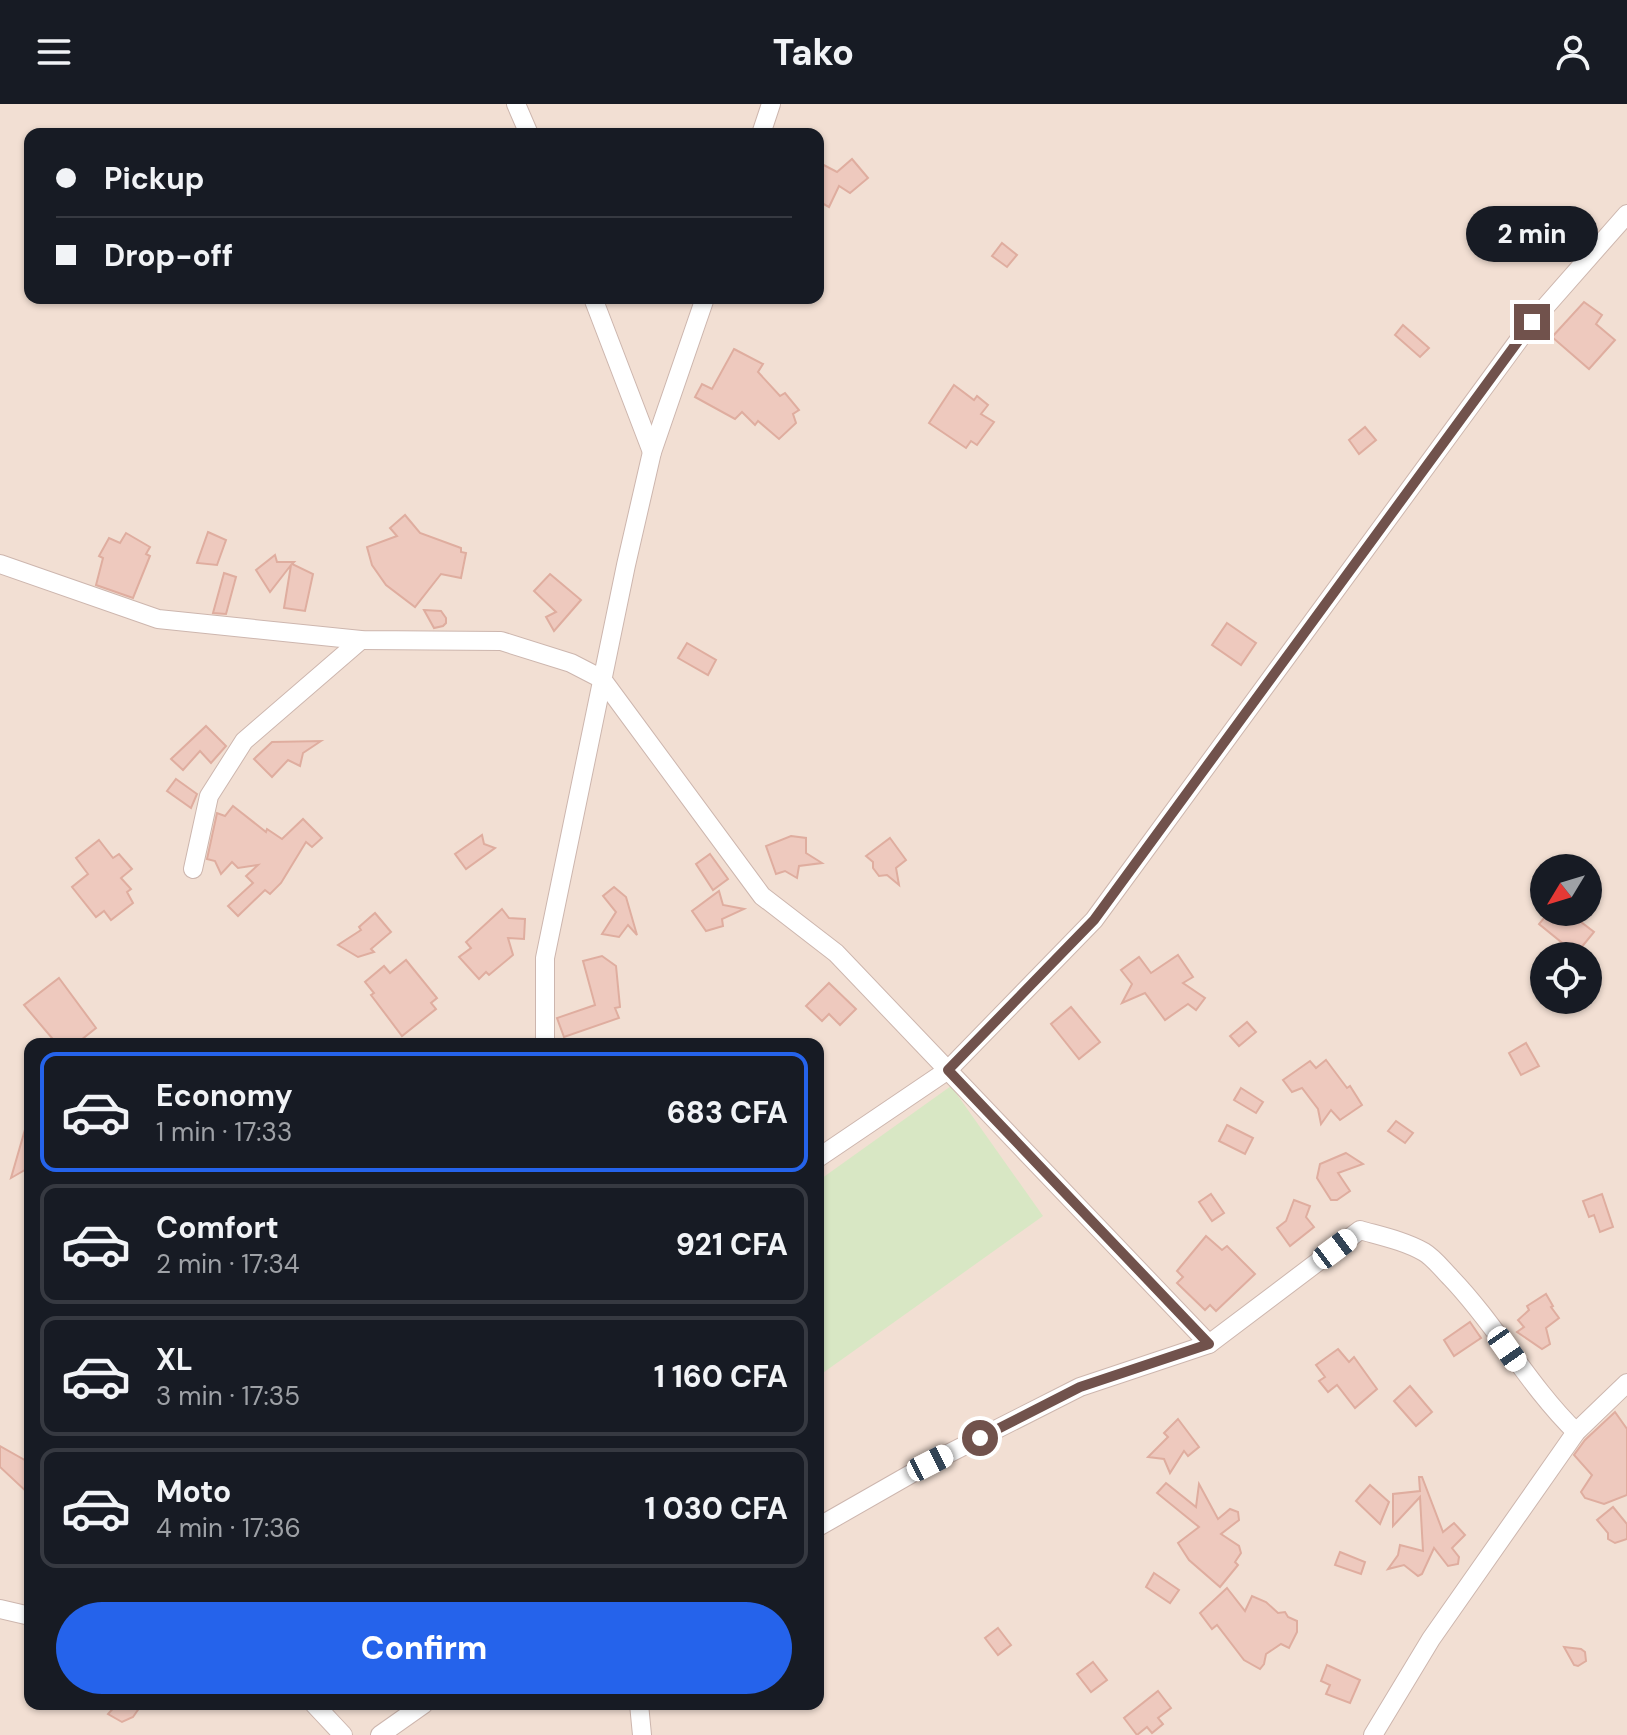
<!DOCTYPE html>
<meta charset="utf-8">
<style>
:root{--surface:#171b24;--page:#242831;--text:#f1f3f6;--muted:#9ea1a6;--line:#363941;--accent:#2563eb}
body{margin:0;font-family:"DM Sans",sans-serif;background:var(--page);color:var(--text);height:100vh;display:flex;flex-direction:column;font-size:30px;white-space:nowrap}
*{box-sizing:border-box;margin:0}
p{font-size:26px;color:var(--muted)}
.icon{flex:none;width:44px;height:44px;fill:none;stroke:currentColor;stroke-width:2;stroke-linecap:round;stroke-linejoin:round}
.map{position:relative;flex:1;overflow:hidden}
.side{position:absolute;left:24px;top:934px;width:800px;height:672px;display:flex;flex-direction:column;background:var(--surface);border-radius:16px;box-shadow:0 2px 6px #0004}
.side>*{flex:none}
.banner{position:absolute;left:24px;top:24px;width:800px;height:176px;border-radius:16px;box-shadow:0 2px 6px #0004;display:grid;align-content:center;height:176px;padding:0 32px;background:var(--surface)}
.needle{width:52px;rotate:232deg}
.tools{position:absolute;left:1530px;top:750px;display:grid;gap:16px}
.tools a{display:grid;place-items:center;width:72px;height:72px;border-radius:50%;background:var(--surface);box-shadow:0 2px 6px #0004;font-size:40px}
.end{position:absolute;width:36px;height:36px;margin:-18px;border:10px solid #71524c;background:#fff;box-shadow:0 0 0 4px #fff}
.from{border-radius:50%}
.bubble{position:absolute;height:56px;border-radius:28px;background:var(--surface);box-shadow:0 2px 6px #0004;font-size:26px;font-weight:800;line-height:56px;text-align:center}
.car{position:absolute;width:24px;height:48px;margin:-24px -12px;border-radius:10px;box-shadow:0 0 6px 2px #0007;background:linear-gradient(#fff 24%,#345 0 40%,#fff 0 76%,#345 0 86%,#fff 0)}
.banner b{display:flex;align-items:center;gap:28px;height:76px;font-size:30px}
.banner b+b{border-top:2px solid var(--line)}
.banner i{width:20px;height:20px;background:var(--text)}
ul{padding:14px 0 0;list-style:none}
li{display:flex;align-items:center;gap:24px;height:120px;margin:0 16px 12px;padding:0 16px;border:4px solid var(--line);border-radius:16px}
li div{flex:1}
li b{display:block;font-size:30px}
li em{font-style:normal;font-weight:800}
li.on{border-color:var(--accent)}
li>.icon{width:72px;height:72px;stroke-width:1.5}
.primary-button{display:flex;gap:16px;margin-top:auto;padding:16px 32px}
.primary-button a{flex:1;height:92px;border-radius:48px;background:var(--accent);color:#fff;font-size:32px;font-weight:800;line-height:92px;text-align:center}
header{display:flex;justify-content:space-between;align-items:center;height:104px;padding:0 32px;background:var(--surface);font-size:36px;font-weight:800}
.map>svg:first-child{display:block}
.residential{fill:#f2dfd3;fill-rule:evenodd}
.green{fill:#d8e7c4}
.building{fill:#eec9be;stroke:#dfad9f;stroke-width:2}
.lines{fill:none;stroke-linecap:round;stroke-linejoin:round}
.street-casing{stroke:#cdb6ae;stroke-width:20}
.street{stroke:#fff;stroke-width:18}
.route{stroke:#71524c;stroke-width:10}
</style>
<header><svg class="icon" aria-label="menu" viewBox="0 0 24 24"><path d="M4 6h16M4 12h16M4 18h16"/></svg>Tako<svg class="icon" aria-label="person" viewBox="0 0 24 24"><circle cx="12" cy="8" r="4"/><path d="M4 21q1-7 8-7t8 7"/></svg></header>
<div class="map">
<svg width="1627" height="1631" viewBox="0 0 1627 1631">
<rect width="100%" height="100%" fill="#faeee4"/>
<path class="residential" d="M0 0H1627V1631H0ZM30 30H818V194H30ZM1544 764H1588V808H1544ZM1544 852H1588V896H1544ZM30 940H818V1600H30Z"/>
<polygon class="green" points="951,982 1043,1112 820,1271 818,1268 818,1077"/>
<g class="building">
<polygon points="852,55 868,74 850,89 839,82 829,103 818,97 818,58 837,68"/>
<polygon points="1002,139 1017,151 1007,163 992,152"/>
<polygon points="1584,198 1602,211 1596,220 1615,236 1589,265 1552,233"/>
<polygon points="1403,221 1429,244 1420,253 1395,231"/>
<polygon points="734,245 763,260 758,268 780,292 785,289 799,306 793,310 796,319 779,335 758,317 755,321 742,308 735,315 695,293 702,280 712,285"/>
<polygon points="954,281 974,296 977,292 988,301 981,310 994,318 977,341 971,337 966,344 929,319"/>
<polygon points="1365,323 1376,336 1359,350 1349,336"/>
<polygon points="405,411 420,429 461,444 461,448 466,449 461,474 441,470 415,503 386,481 372,461 367,443 397,432 390,424"/>
<polygon points="208,428 226,436 217,461 197,459"/>
<polygon points="126,429 150,443 146,450 150,452 133,494 96,481 103,454 99,452 109,434 120,439"/>
<polygon points="275,451 277,458 294,458 292,460 313,470 305,507 284,504 291,461 270,488 256,466"/>
<polygon points="224,469 236,473 226,510 213,509"/>
<polygon points="550,470 581,496 554,527 546,513 556,508 534,487"/>
<polygon points="424,506 441,507 446,514 446,519 443,522 434,524"/>
<polygon points="1227,519 1256,539 1241,561 1212,541"/>
<polygon points="687,539 716,556 708,571 678,554"/>
<polygon points="206,622 226,642 211,659 200,647 183,666 171,655"/>
<polygon points="321,637 303,649 300,662 288,656 272,673 254,655 272,638"/>
<polygon points="176,675 197,690 191,704 167,687"/>
<polygon points="233,702 266,728 267,725 282,735 303,715 322,734 312,743 306,738 281,779 270,790 265,786 238,812 228,802 253,779 246,772 258,761 238,764 232,758 221,770 215,757 207,755 217,709 225,712"/>
<polygon points="482,731 484,740 495,744 466,765 455,750"/>
<polygon points="791,732 806,734 806,749 822,759 799,762 797,774 785,767 776,770 766,742"/>
<polygon points="890,734 906,756 896,764 899,781 887,771 879,772 873,764 873,758 866,752"/>
<polygon points="99,736 113,754 119,750 132,765 121,774 131,785 127,788 133,799 111,816 104,807 96,813 72,783 88,770 76,754"/>
<polygon points="710,750 728,775 713,786 696,760"/>
<polygon points="614,783 626,793 637,831 628,821 619,833 602,830 616,808 603,792"/>
<polygon points="719,787 723,801 744,805 722,815 723,822 706,827 692,807"/>
<polygon points="502,805 509,814 525,815 524,835 508,834 513,851 489,871 486,868 479,875 459,853 471,844 466,838"/>
<polygon points="1549,808 1568,808 1594,828 1576,850 1539,820"/>
<polygon points="375,809 391,828 371,845 374,848 358,853 338,841 361,826 359,823"/>
<polygon points="1178,851 1193,873 1183,879 1205,894 1196,906 1188,900 1165,916 1145,889 1122,899 1132,880 1121,866 1139,853 1151,869"/>
<polygon points="602,852 616,862 620,903 615,904 619,914 564,933 557,914 595,901 583,857"/>
<polygon points="406,856 437,894 431,899 436,905 402,932 371,891 374,889 365,878 384,862 390,869"/>
<polygon points="59,874 96,924 76,940 57,940 24,901"/>
<polygon points="829,879 856,905 840,921 829,910 822,917 806,902"/>
<polygon points="1071,903 1100,938 1079,955 1051,920"/>
<polygon points="1247,918 1256,928 1239,942 1230,932"/>
<polygon points="1526,939 1539,962 1521,971 1509,949"/>
<polygon points="1326,956 1347,984 1350,982 1362,1001 1340,1016 1331,1006 1321,1020 1318,1005 1302,984 1292,988 1283,976 1310,957 1316,964"/>
<polygon points="1241,984 1263,998 1256,1009 1234,996"/>
<polygon points="1396,1017 1413,1029 1405,1039 1388,1027"/>
<polygon points="1227,1021 1253,1034 1245,1050 1219,1037"/>
<polygon points="26,1022 30,1022 30,1063 11,1074"/>
<polygon points="1346,1049 1363,1060 1338,1069 1350,1087 1337,1096 1331,1096 1317,1074 1320,1060"/>
<polygon points="1211,1090 1224,1109 1212,1117 1199,1098"/>
<polygon points="1602,1090 1613,1123 1600,1128 1594,1111 1589,1113 1583,1097"/>
<polygon points="1294,1096 1310,1102 1306,1113 1314,1123 1290,1142 1277,1124 1286,1117"/>
<polygon points="1206,1132 1222,1146 1227,1142 1255,1170 1216,1207 1210,1201 1205,1206 1177,1179 1183,1173 1177,1167"/>
<polygon points="1546,1190 1553,1202 1551,1203 1559,1214 1546,1224 1550,1240 1542,1245 1517,1228 1524,1223 1518,1216 1529,1206 1527,1202"/>
<polygon points="1470,1218 1481,1234 1454,1252 1444,1236"/>
<polygon points="1338,1245 1349,1258 1354,1253 1377,1285 1355,1304 1337,1281 1328,1288 1319,1277 1325,1273 1316,1261"/>
<polygon points="1410,1282 1432,1308 1416,1322 1394,1297"/>
<polygon points="1615,1308 1627,1325 1627,1391 1604,1400 1585,1394 1581,1388 1592,1371 1574,1351 1585,1336"/>
<polygon points="1178,1315 1199,1343 1188,1352 1184,1347 1170,1369 1164,1355 1148,1353 1168,1333 1164,1329"/>
<polygon points="0,1342 30,1359 30,1391 0,1363"/>
<polygon points="1419,1373 1422,1373 1443,1428 1454,1419 1465,1431 1452,1444 1459,1453 1458,1460 1448,1462 1434,1444 1422,1470 1418,1472 1404,1461 1388,1465 1398,1451 1400,1441 1423,1447 1420,1393 1393,1422 1393,1390 1420,1387"/>
<polygon points="1166,1379 1196,1403 1199,1380 1218,1415 1230,1405 1238,1408 1239,1416 1221,1430 1239,1442 1241,1449 1235,1458 1238,1461 1220,1483 1189,1456 1178,1439 1199,1423 1157,1389"/>
<polygon points="1370,1381 1389,1398 1380,1420 1356,1397"/>
<polygon points="1613,1403 1627,1420 1627,1435 1615,1439 1608,1435 1608,1429 1597,1416"/>
<polygon points="1340,1448 1365,1458 1361,1470 1335,1461"/>
<polygon points="1154,1469 1179,1486 1170,1499 1146,1483"/>
<polygon points="1227,1484 1245,1507 1252,1492 1266,1498 1278,1509 1285,1508 1288,1513 1297,1517 1297,1528 1289,1544 1281,1540 1266,1550 1264,1560 1260,1565 1244,1556 1217,1521 1212,1525 1200,1509"/>
<polygon points="998,1524 1011,1541 998,1551 985,1534"/>
<polygon points="1564,1543 1581,1545 1585,1548 1586,1557 1578,1562 1574,1561"/>
<polygon points="1093,1558 1107,1576 1091,1588 1077,1570"/>
<polygon points="1327,1561 1360,1576 1350,1599 1326,1590 1330,1581 1321,1577"/>
<polygon points="1158,1587 1171,1604 1158,1614 1163,1620 1152,1629 1147,1623 1137,1631 1124,1614"/>
<polygon points="117,1600 142,1600 133,1613 122,1618 108,1610"/>
</g>
<g class="lines">
<defs>
<g id="street">
<polyline points="516,0 529,30"/>
<polyline points="761,30 771,0"/>
<polyline points="593,194 652,348"/>
<polyline points="0,460 158,515 361,536 501,537 571,559 602,575 762,792 836,849 1209,1240"/>
<polyline points="193,765 209,692 244,637 361,536"/>
<polyline points="545,940 545,854 626,461 652,348 705,194"/>
<polyline points="818,1054 948,966 1094,816 1532,218 1627,110"/>
<path d="M818 1423 930 1359 1080 1283 1209 1240 1360 1126C1381 1132 1405 1137 1424 1148 1434 1154 1443 1166 1451 1174 1497 1222 1528 1281 1576 1328"/>
<polyline points="0,1505 30,1512"/>
<polyline points="314,1600 343,1631"/>
<polyline points="639,1600 642,1631"/>
<polyline points="380,1631 424,1600"/>
<polyline points="1373,1631 1431,1535 1576,1328 1627,1279"/>
</g>
</defs>
<use href="#street" class="street-casing"/>
<use href="#street" class="street"/>
</g>
<g class="lines">
<polyline class="route" points="980,1334 1080,1283 1209,1240 948,966 1094,816 1532,218"/>
</g>
</svg>
<div class="tools">
<a><svg class="needle" viewBox="-14 -14 28 28"><path d="M0-13l5 13h-10z" fill="#e53935"/><path d="M0 13l5-13h-10z" fill="#9ea1a6"/></svg></a>
<a><svg class="icon" aria-label="locate" viewBox="0 0 24 24"><circle cx="12" cy="12" r="6"/><path d="M12 2v4M12 18v4M2 12h4M18 12h4"/></svg></a>
</div>
<i class="end from" style="left:980px;top:1334px"></i>
<i class="end" style="left:1532px;top:218px"></i>
<div class="bubble" style="left:1466px;top:102px;width:132px">2 min</div>
<i class="car" style="left:1335px;top:1145px;rotate:53deg"></i>
<i class="car" style="left:1507px;top:1245px;rotate:145deg"></i>
<i class="car" style="left:930px;top:1359px;rotate:63deg"></i>
<div class="banner">
<b><i class="from"></i>Pickup</b>
<b><i></i>Drop-off</b>
</div>
<section class="side">
<ul>
<li class="on"><svg class="icon" aria-label="car" viewBox="0 0 24 24"><path d="M5 17H2v-5l4-1 3-4h7l3 4 3 1v5h-3M9 17h6M6 11h13"/><circle cx="7" cy="17" r="2"/><circle cx="17" cy="17" r="2"/></svg><div><b>Economy</b><p>1 min · 17:33</p></div><em>683 CFA</em></li>
<li><svg class="icon" aria-label="car" viewBox="0 0 24 24"><path d="M5 17H2v-5l4-1 3-4h7l3 4 3 1v5h-3M9 17h6M6 11h13"/><circle cx="7" cy="17" r="2"/><circle cx="17" cy="17" r="2"/></svg><div><b>Comfort</b><p>2 min · 17:34</p></div><em>921 CFA</em></li>
<li><svg class="icon" aria-label="car" viewBox="0 0 24 24"><path d="M5 17H2v-5l4-1 3-4h7l3 4 3 1v5h-3M9 17h6M6 11h13"/><circle cx="7" cy="17" r="2"/><circle cx="17" cy="17" r="2"/></svg><div><b>XL</b><p>3 min · 17:35</p></div><em>1 160 CFA</em></li>
<li><svg class="icon" aria-label="car" viewBox="0 0 24 24"><path d="M5 17H2v-5l4-1 3-4h7l3 4 3 1v5h-3M9 17h6M6 11h13"/><circle cx="7" cy="17" r="2"/><circle cx="17" cy="17" r="2"/></svg><div><b>Moto</b><p>4 min · 17:36</p></div><em>1 030 CFA</em></li>
</ul>
<div class="primary-button"><a>Confirm</a></div>
</section>
</div>
